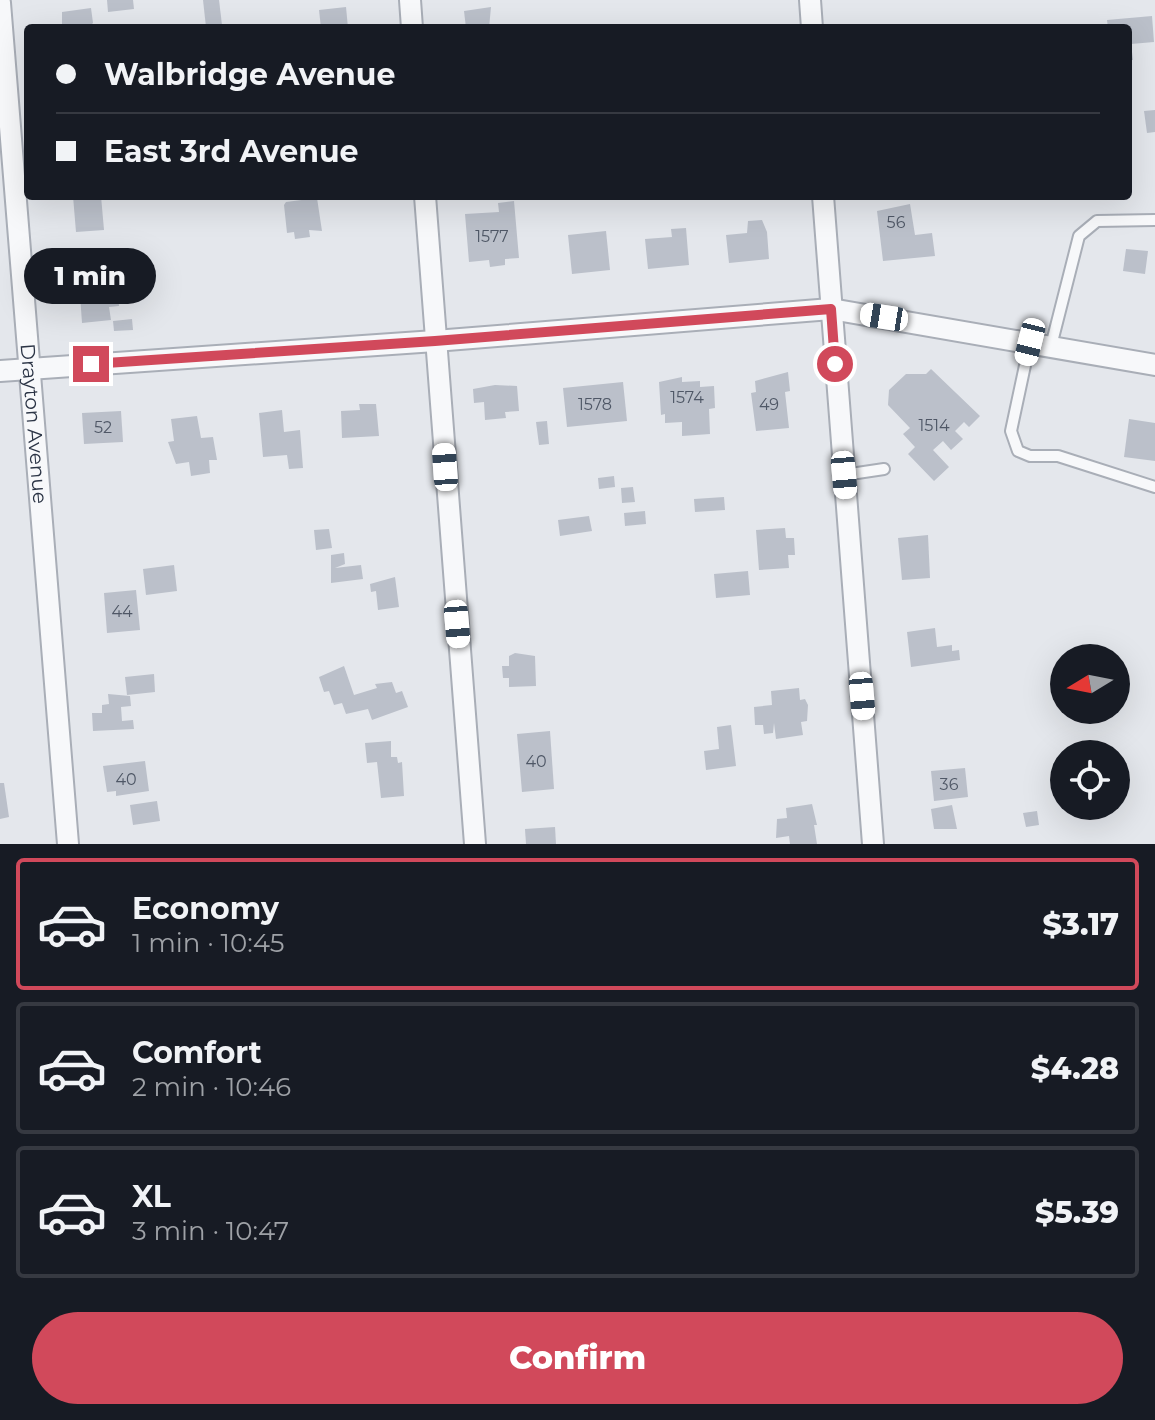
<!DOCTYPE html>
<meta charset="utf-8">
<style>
:root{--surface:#171b24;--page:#242831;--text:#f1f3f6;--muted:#9ea1a6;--line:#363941;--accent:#d1495b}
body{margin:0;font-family:Montserrat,sans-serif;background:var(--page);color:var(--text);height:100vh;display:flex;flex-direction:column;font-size:30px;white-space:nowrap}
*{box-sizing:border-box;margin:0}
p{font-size:26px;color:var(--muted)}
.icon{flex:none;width:44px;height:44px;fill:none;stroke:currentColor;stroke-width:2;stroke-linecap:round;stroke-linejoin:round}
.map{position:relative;height:844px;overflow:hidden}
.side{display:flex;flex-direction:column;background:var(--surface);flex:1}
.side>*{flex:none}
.guide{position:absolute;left:24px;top:24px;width:1108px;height:176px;border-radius:8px;box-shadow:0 8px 32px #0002;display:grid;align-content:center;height:176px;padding:0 32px;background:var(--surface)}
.needle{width:52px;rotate:260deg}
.buttons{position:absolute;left:1050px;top:644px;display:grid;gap:16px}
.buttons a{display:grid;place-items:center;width:80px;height:80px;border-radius:50%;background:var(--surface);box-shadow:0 8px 32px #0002;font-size:40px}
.end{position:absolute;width:36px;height:36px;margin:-18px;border:10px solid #d1495b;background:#fff;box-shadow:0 0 0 4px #fff}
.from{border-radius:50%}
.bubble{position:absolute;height:56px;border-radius:28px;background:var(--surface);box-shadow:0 8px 32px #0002;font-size:26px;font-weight:800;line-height:56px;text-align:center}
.car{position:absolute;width:24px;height:48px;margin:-24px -12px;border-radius:10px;box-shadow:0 0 6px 2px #0007;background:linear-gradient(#fff 24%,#345 0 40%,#fff 0 76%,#345 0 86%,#fff 0)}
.guide b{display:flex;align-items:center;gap:28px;height:76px;font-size:30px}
.guide b+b{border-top:2px solid var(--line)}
.guide i{width:20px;height:20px;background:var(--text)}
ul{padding:14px 0 0;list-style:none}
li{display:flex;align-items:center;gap:24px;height:132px;margin:0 16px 12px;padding:0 16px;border:4px solid var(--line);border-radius:8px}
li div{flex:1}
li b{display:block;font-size:30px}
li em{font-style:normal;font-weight:800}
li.current{border-color:var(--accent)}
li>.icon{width:72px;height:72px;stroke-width:1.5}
.cta{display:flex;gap:16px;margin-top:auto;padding:16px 32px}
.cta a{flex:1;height:92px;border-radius:48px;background:var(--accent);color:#fff;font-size:32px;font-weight:800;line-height:92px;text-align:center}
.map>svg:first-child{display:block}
.building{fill:#bbc0ca}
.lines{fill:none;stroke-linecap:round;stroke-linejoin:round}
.service-casing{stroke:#a9aeb7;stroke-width:14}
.minor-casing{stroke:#a9aeb7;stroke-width:24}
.service{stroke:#f7f8fa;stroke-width:10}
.minor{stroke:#f7f8fa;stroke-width:20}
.route{stroke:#d1495b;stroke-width:10}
.labels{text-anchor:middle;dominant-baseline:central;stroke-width:7;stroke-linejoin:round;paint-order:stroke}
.number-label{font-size:16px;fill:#4f5766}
.street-label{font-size:20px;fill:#2b3445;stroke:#f4f6f9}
</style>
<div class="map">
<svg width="1155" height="844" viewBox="0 0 1155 844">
<rect width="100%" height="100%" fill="#e4e7ec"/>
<g class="building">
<polygon points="107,0 133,0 134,9 108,12"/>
<polygon points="203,0 219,0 222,25 206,27"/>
<polygon points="346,7 348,28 321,28 319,10"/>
<polygon points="491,7 489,28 466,28 464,11"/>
<polygon points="91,8 93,23 90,26 99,24 99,28 62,28 62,12"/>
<polygon points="1152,16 1154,42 1131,44 1133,60 1128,60 1128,28 1108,28 1107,20"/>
<polygon points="1155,110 1155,132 1147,133 1144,111"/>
<polygon points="73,196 101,196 104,230 76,232"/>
<polygon points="317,198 322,231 309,230 310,237 295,239 294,232 287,233 284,205 286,202"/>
<polygon points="514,201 519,258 505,259 505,265 490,267 489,260 469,262 465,214 499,212 498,203"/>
<polygon points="910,204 915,235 932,233 935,256 883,261 877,211"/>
<polygon points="762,220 767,232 769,259 729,263 726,235 747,233 748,221"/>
<polygon points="686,228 689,265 648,269 645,239 672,237 671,229"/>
<polygon points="606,231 610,270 572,274 568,235"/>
<polygon points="1126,249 1148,251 1145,274 1123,271"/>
<polygon points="107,277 108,287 117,286 119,306 109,307 111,320 82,323 79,280"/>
<polygon points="132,319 133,330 114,331 113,321"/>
<polygon points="931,369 980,416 969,427 964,422 955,431 963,439 951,450 943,441 933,450 949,467 934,481 908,454 915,447 903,434 910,428 888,405 889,390 906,374 926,374"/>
<polygon points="788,372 790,391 785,392 789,428 756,431 751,393 756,392 755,381"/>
<polygon points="682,377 682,382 700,381 700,387 714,386 715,408 709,409 710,434 682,436 682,422 665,423 665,414 661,415 659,382"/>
<polygon points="623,382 627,421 567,427 563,388"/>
<polygon points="495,385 517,386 519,411 505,412 506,418 485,420 484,402 474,403 473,389"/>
<polygon points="359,404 376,404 379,436 342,438 341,411 360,410"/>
<polygon points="282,410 284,432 300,430 303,468 289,469 287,455 263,457 259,413"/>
<polygon points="121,411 123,442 84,444 82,413"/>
<polygon points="197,416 201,438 213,437 217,460 209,460 210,473 191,476 189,462 176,464 168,442 174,441 171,419"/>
<polygon points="1129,419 1155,423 1155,461 1124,457"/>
<polygon points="547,421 549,444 539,445 536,422"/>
<polygon points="614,476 615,487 599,489 598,478"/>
<polygon points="633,487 635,502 622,503 621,488"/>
<polygon points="724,497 725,510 695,512 694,499"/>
<polygon points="645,511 646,524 625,526 624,513"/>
<polygon points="589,516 592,531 560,536 558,520"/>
<polygon points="785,528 786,538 794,538 795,555 788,555 789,568 759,570 756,530"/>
<polygon points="329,529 332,548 316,550 314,530"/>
<polygon points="928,535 930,578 902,580 898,538"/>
<polygon points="344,553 345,564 335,568 361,565 363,579 331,583 331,555"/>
<polygon points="174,565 177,591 146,595 143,569"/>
<polygon points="748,571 750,595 716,598 714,574"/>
<polygon points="395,577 399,607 378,610 376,591 371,592 370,584"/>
<polygon points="136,590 140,630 107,633 104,593"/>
<polygon points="935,628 937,647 952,645 952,651 959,650 960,660 911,667 907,632"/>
<polygon points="515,653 535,656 536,686 509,687 509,678 503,678 502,666 509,666 509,656"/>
<polygon points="344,666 354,695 377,688 375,684 392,682 396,693 402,691 408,707 372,720 368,709 346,714 342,703 334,705 329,691 324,692 319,677"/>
<polygon points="154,674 155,692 127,695 125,677"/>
<polygon points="799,688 800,700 805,699 808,705 807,721 801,722 803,735 776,739 774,723 773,733 764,734 763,725 755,725 754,707 772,705 771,691"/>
<polygon points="108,694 130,696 131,706 121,707 122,721 133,720 134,729 93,731 92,713 102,713 102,705 109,704"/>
<polygon points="731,725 736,766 706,770 704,751 719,749 717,727"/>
<polygon points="550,731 554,789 522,792 517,734"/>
<polygon points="391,741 391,757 397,757 398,763 402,762 404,796 381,798 377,762 367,763 365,743"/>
<polygon points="145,761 149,791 116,796 116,791 107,792 103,766"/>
<polygon points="965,768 968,797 934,801 931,771"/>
<polygon points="0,783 4,783 9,817 0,819"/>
<polygon points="157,801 160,821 133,825 130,805"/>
<polygon points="812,804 817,825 814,825 817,844 790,844 789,836 776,838 777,819 787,818 786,808"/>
<polygon points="952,805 957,829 934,829 931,809"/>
<polygon points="1037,811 1039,825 1026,827 1023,813"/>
<polygon points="555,827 556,844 526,844 525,829"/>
</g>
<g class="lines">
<defs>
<g id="service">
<polyline points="1030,342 1011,431 1018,451 1030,456 1058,456 1155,487"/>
<polyline points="1051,346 1079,236 1097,221 1155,220"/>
<polyline points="844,475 884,469"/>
</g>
<g id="minor">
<polyline points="410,0 412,28"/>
<polyline points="810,0 812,28"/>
<path id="s1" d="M0 3 68 844"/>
<polyline points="425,196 475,844"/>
<polyline points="823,196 873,844"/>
<polyline points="0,371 435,341 831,309 1155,365"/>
</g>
</defs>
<use href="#service" class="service-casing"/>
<use href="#minor" class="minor-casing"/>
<use href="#service" class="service"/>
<use href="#minor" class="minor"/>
</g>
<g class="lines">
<polyline class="route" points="91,364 435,341 831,309 835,364"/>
</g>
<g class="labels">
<g class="number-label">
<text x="896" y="222">56</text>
<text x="492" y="236">1577</text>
<text x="687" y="397">1574</text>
<text x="595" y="404">1578</text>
<text x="769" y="404">49</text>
<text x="934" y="425">1514</text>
<text x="103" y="427">52</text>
<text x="122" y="611">44</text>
<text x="536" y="761">40</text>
<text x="126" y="779">40</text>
<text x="949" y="784">36</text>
</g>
<g class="street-label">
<text stroke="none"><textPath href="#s1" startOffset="422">Drayton Avenue</textPath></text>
</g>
</g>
</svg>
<div class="buttons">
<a><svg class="needle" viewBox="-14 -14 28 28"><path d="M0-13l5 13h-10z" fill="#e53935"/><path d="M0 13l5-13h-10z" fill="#9ea1a6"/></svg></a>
<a><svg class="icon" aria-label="locate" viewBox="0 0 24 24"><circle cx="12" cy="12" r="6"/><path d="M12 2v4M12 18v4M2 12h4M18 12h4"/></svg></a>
</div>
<i class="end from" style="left:835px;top:364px"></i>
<i class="end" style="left:91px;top:364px"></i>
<div class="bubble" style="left:24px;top:248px;width:132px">1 min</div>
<i class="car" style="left:884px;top:317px;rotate:279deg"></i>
<i class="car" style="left:1030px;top:342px;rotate:194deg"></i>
<i class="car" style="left:445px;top:467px;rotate:356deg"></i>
<i class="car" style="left:844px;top:475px;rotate:175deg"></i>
<i class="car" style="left:457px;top:624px;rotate:175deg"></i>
<i class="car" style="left:862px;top:696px;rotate:175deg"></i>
<div class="guide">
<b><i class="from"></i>Walbridge Avenue</b>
<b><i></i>East 3rd Avenue</b>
</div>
</div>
<section class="side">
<ul>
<li class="current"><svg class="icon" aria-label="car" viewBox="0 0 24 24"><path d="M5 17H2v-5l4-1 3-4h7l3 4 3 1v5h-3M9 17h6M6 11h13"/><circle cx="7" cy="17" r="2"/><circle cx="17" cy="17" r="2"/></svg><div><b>Economy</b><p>1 min · 10:45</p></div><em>$3.17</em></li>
<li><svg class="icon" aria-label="car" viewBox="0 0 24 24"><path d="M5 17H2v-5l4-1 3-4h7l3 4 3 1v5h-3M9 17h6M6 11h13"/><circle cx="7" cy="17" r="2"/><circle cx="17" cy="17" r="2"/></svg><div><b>Comfort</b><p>2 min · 10:46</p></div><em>$4.28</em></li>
<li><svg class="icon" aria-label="car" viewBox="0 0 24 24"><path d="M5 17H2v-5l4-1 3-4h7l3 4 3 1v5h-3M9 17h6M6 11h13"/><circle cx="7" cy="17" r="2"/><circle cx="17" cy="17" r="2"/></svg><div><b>XL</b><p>3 min · 10:47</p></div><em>$5.39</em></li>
</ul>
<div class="cta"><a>Confirm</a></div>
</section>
